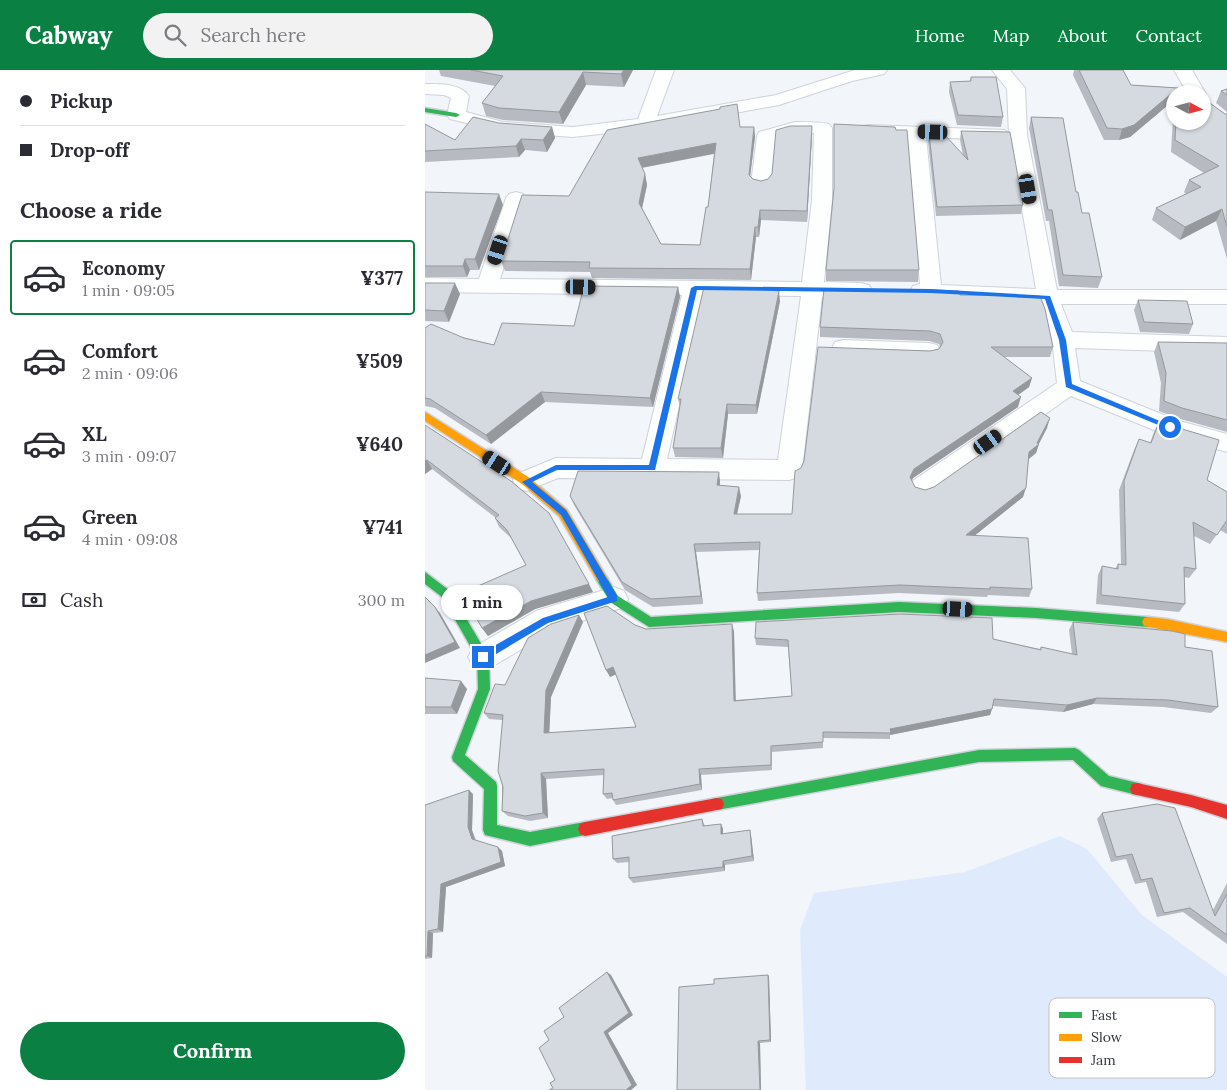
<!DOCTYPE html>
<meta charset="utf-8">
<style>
:root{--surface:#fff;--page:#f2f2f3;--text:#2b2b33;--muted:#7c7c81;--line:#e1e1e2;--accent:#0b8043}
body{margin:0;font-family:Lora,serif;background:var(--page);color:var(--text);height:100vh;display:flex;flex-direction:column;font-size:19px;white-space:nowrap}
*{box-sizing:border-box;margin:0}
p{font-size:16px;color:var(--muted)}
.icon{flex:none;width:28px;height:28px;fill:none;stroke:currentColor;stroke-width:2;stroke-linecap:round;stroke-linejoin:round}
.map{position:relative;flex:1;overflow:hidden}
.side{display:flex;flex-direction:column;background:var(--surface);width:425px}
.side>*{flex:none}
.guide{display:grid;align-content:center;height:110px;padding:0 20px;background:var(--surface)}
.needle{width:32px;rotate:97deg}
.fabs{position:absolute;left:741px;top:15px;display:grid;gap:10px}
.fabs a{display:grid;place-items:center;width:45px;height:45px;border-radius:50%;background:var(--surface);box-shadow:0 1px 4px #0004;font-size:25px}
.end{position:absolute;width:22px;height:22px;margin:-11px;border:6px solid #1a73e8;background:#fff;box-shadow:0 0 0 2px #fff}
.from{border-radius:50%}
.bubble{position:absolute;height:35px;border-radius:18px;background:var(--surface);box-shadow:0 1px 4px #0004;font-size:16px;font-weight:800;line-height:35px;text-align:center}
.car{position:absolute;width:15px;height:30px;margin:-15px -8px;border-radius:6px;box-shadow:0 0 4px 1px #0007;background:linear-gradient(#222 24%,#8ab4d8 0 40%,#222 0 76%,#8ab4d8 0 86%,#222 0)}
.guide b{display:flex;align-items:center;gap:18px;height:48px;font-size:19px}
.guide b+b{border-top:1px solid var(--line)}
.guide i{width:12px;height:12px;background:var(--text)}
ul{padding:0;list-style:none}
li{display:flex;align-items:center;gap:15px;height:75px;margin:0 10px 8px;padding:0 10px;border:2px solid transparent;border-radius:5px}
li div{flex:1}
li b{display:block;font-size:19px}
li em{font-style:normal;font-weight:800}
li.active{border-color:var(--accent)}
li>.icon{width:45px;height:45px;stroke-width:1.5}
h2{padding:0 20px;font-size:22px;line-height:60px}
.pay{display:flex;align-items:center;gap:12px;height:55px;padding:0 20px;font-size:19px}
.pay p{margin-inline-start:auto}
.action{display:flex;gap:10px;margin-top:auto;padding:10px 20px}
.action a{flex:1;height:58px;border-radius:30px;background:var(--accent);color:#fff;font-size:20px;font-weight:800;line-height:58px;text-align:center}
header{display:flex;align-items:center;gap:30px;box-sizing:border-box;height:70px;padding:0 25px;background:var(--accent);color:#fff}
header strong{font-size:24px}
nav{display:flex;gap:28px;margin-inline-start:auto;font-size:18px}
.search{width:350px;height:45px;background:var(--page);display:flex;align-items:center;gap:12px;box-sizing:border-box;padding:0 18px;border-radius:28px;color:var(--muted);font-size:19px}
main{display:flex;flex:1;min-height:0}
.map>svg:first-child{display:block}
.green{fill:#dfebfd}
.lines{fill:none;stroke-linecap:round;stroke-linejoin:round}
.street-casing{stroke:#ced3da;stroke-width:2}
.fast-casing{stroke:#ced3da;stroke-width:3}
.slow-casing{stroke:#ced3da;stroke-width:3}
.jam-casing{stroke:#ced3da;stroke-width:3}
.street{fill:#fdfefe;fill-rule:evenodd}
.fast{fill:#30b455;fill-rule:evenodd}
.slow{fill:#ff9f0a;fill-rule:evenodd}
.jam{fill:#e5322d;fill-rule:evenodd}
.wall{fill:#b7bbc1;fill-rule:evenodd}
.shaded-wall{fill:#95999d}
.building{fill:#d5dae0;stroke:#95999d;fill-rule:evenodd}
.route{fill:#1a73e8}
.key{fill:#fff;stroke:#c1c3c6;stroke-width:1}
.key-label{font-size:14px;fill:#313740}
</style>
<header>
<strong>Cabway</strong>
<div class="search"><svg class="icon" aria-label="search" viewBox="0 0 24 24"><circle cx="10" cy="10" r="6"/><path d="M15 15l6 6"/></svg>Search here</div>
<nav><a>Home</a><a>Map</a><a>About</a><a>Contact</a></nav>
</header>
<main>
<section class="side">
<div class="guide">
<b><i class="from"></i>Pickup</b>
<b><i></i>Drop-off</b>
</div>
<h2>Choose a ride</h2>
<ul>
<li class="active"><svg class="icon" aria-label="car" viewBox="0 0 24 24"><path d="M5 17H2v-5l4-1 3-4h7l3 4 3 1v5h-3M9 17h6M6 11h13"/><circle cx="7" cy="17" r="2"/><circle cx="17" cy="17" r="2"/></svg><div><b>Economy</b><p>1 min · 09:05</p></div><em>¥377</em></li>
<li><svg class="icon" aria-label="car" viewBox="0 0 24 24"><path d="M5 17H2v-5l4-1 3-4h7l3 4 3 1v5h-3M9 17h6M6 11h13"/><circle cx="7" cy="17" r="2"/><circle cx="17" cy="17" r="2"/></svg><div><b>Comfort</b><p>2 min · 09:06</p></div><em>¥509</em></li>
<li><svg class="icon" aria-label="car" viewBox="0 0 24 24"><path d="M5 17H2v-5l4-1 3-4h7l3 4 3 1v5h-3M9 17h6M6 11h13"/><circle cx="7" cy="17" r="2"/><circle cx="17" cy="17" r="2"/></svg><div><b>XL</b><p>3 min · 09:07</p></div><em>¥640</em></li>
<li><svg class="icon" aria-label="car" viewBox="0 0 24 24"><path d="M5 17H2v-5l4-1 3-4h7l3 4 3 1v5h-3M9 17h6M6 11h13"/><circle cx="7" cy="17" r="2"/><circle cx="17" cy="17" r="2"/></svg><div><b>Green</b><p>4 min · 09:08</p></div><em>¥741</em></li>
</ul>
<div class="pay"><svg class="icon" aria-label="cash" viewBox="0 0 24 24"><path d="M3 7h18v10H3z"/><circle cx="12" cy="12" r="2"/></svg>Cash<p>300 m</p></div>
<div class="action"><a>Confirm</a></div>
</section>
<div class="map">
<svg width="802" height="1020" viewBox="0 0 802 1020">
<rect width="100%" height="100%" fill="#f2f5fa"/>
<polygon class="green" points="635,766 662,779 717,845 802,907 802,1020 381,1020 375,860 389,823 540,802"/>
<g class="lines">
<defs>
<g id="street">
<path d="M231 0H249L232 46 351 25 430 0H462L459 4 427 11 354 35 220 59 148 67 78 62 25 49 22 45 26 28 19 25 0 24V14C14 14 35 13 44 26L41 42 78 52 148 57 213 49Z"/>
<polygon points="567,0 585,0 600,18 602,65 632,220 802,220 802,234 636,234 647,262 802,267 802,283 650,278 655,311 751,350 802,364 802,382 736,363 646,326 507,424 498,427 489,424 485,417 489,410 632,313 627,270 614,234 496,228 488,226 485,221 488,216 495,214 482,67 438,64 435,60 438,56 444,55 580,60 583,64 580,68 574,70 501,67 516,215 611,219 584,65 582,19"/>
<polygon points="749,0 767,0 781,24 778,28 778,24 763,24"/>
<path d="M370 52C381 52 394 52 404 54L407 58V130L399 212 436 213 444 215 447 220 444 225 436 227H397L377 400 373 407 364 410 133 408 101 421 92 418 88 411 92 404 131 388 217 389 257 225 0 222V208L54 209 81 128 84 124 91 122 98 124 101 128 75 209 377 212 387 130 389 63H371L350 69 346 114 343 118 336 120 329 118 326 114 332 66 334 62ZM279 225 376 226 353 390 242 389Z"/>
<polygon points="418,270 504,273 512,275 515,281 512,287 504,289 418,286 410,284 407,278 410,272"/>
<polygon points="189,517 199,521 203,529 199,537 129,560 68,596 58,600 48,596 43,587 48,578 111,541"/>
</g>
<g id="fast">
<polygon points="0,38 31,43 35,45 31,47 0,42"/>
<polygon points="0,502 25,521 64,587 65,619 40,685 71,712 72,716 72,755 105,762 160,752 165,754 167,759 165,764 105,776 60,765 58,760 59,719 28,691 27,687 53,619 52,588 17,527 0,514"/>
<polygon points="177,504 181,506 193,526 226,547 474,532 611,538 723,547 727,548 729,552 727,556 723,557 611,548 474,542 224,557 185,532 171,509 173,506"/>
<polygon points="650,678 654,680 684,706 717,714 719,719 717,724 712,725 676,716 648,690 554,692 292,740 287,739 285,734 287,729 292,728 554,680"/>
</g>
<g id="slow">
<polygon points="0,342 105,408 142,440 181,506 183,509 181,512 173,512 134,446 97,414 0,351"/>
<polygon points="723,547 742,549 802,562 802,572 719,556 717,552 719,548"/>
</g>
<g id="jam">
<polygon points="712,713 766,725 802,735 802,749 766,737 712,725 707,724 705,719 707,714"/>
<polygon points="292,728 297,729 299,734 297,739 292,740 160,766 155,764 153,759 155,754 160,752"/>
</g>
</defs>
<use href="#street" class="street-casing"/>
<use href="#fast" class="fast-casing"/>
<use href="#slow" class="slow-casing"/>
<use href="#jam" class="jam-casing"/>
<use href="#street" class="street"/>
<use href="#fast" class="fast"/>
<use href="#slow" class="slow"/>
<use href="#jam" class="jam"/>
</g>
<g class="wall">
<polygon points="14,0 208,0 199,17 161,15 138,54 78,50 61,46 57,33 70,16 16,6"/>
<polygon points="649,0 698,0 706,15 753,18 751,24 750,24 749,30 705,67 694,70 679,70 648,5"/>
<polygon points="546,7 578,47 576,57 532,55 524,22 525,12 545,11"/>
<polygon points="802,19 802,42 791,33 796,21"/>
<polygon points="782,31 800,44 802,44 802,189 791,151 755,170 727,150 731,138 761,124 759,122 764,110 779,103 746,82 748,47 750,40 750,51 778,51"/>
<polygon points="606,47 651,122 657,143 677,207 673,218 634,216 624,151 621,151 604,58"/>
<polygon points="74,53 127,57 130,68 122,82 100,80 94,87 0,92 0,54 30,70"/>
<path d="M387 56V66L382 152 336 150 334 167H331L326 210 167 208 165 202 80 201 76 191 144 126 315 57H329L330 67 325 107 328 109 336 111 343 109ZM289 84 283 137 275 175 236 174 217 138 222 115 220 104 217 98Z"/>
<polygon points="536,61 598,135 596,144 511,146 503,72 504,63 538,85 535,70"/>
<polygon points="0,122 78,135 54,200 45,200 42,207 0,207"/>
<polygon points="401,200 494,200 493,212 401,211"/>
<polygon points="0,213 35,224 24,252 0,251"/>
<polygon points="253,217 255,227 228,337 120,332 66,374 10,338 0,336 0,258 69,275 149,256"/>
<polygon points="535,225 628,277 625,287 579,287 607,308 604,317 593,325 593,337 488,408 487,411 490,417 500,420 509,417 622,358 614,374 611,383 604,389 598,427 549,466 607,519 604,527 563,525 562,527 474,523 333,531 332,523 334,480 271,482 278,534 228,537 200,520 149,435 145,426 295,411 295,415 316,426 312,444 367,444 376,398 505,281 514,279 515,277 514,274 504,271 395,267 395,257"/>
<polygon points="713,230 768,254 764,264 715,262 709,240"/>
<polygon points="355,231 332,344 303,344 298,388 250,387 248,378 255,336 253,329"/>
<polygon points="733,272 802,273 802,362 752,348 734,341 736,313 729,282"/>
<polygon points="734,352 782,410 802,422 802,464 795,460 785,474 769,466 771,499 764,508 759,507 760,534 754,542 671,534 673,505 677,496 690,499 693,494 696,494 694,420 709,380 714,369 725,373 729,362"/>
<polygon points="0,355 168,522 110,539 63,566 57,558 101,495 86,468 74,457 70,448 71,448 7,399 0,404"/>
<polygon points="158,552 126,627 124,663 211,657 191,604 185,607 210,555 221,559 309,561 310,630 367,626 363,577 331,575 330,568 568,569 615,579 616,577 647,584 644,560 648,552 760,577 793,637 786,643 738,637 668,634 638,642 568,636 565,645 465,665 465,669 398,668 398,678 347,682 347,700 276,705 277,720 191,735 188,730 188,728 182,729 178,724 179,705 121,709 123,748 105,751 83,746 77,741 77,650 64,649 59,643 80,615"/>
<polygon points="0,608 42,619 32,644 0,644"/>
<polygon points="48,724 47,760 51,770 77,781 80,796 21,817 18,862 8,863 7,888 0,889 0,735"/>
<polygon points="677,743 788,840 802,813 802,874 758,842 732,847 721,812 710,814 701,789 686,792 672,749"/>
<polygon points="277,749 280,756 296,754 298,759 298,764 326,765 329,791 300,795 300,801 208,813 204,808 204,792 192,793 188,789"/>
<polygon points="343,905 344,907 346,972 335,973 336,1020 289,914"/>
</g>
<g class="shaded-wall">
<polygon points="199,0 208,0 199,17 196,4"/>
<polygon points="158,2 161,15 138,54 134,42"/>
<polygon points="753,18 751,24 750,24 749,30 705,67 694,70 697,59"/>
<polygon points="387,56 387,66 382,152 382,141"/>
<polygon points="127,57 130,68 122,82 118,70"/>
<polygon points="329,57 330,67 324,115 324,105"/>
<polygon points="96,69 100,80 94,87 91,76"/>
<polygon points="291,73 292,83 215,98 213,88"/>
<polygon points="220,104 222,115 216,143 214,133"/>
<polygon points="74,124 78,135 54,200 50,189"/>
<polygon points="797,139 791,151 755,170 760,157"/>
<polygon points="335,140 336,150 334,167 333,157"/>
<polygon points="330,157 331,167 326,210 325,199"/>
<polygon points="40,189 45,200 42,207 38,196"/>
<polygon points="30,213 35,224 24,252 19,241"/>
<polygon points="253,217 255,227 228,337 225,328"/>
<polygon points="354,221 355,231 332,344 331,335"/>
<polygon points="607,308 604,317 585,331 588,321"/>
<polygon points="116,322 120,332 66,374 61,365"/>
<polygon points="596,327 593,337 488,408 483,416 485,407 489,399"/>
<polygon points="302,334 303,344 298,388 296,378"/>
<polygon points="625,348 622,358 613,375 614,374 611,383 601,391 604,382 612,373"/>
<polygon points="2,390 7,399 0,404 0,391"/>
<polygon points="294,402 295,411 294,423 292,415"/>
<polygon points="314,417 316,426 310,453 309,444"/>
<polygon points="601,418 598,427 539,474 541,465"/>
<polygon points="269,474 271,482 278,534 276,526"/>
<polygon points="164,514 168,522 110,539 63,566 57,558 106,531"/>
<polygon points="10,537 15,543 35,578 0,593 0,585"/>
<polygon points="154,545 158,552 126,627 124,669 119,663 121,620"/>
<polygon points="307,554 309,561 311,637 309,631"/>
<polygon points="188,597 192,604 185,607 181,600"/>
<polygon points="36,611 42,619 32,644 26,637"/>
<polygon points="672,628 668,634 638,642 642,635"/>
<polygon points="567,639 565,645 465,665 465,659"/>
<polygon points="274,699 276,705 277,720 275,714"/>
<polygon points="116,703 121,709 123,748 118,743"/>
<polygon points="44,720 48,724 47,760 51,773 47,769 43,757"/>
<polygon points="296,754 298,759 298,769 296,764"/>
<polygon points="325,760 326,765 329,791 327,786"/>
<polygon points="73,777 77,781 80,796 21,817 18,862 13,859 16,814"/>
<polygon points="298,791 300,795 300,801 298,797"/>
<polygon points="3,861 8,863 7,888 2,886"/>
<polygon points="182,902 186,905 208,945 183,963 212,1015 206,1020 201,1020 179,962"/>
<polygon points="343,905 344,907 346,972 345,970"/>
<polygon points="333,971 335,973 336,1020 335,1020"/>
</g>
<g class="building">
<polygon points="46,0 199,0 196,4 158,2 134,42 74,38 57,33 78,6"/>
<polygon points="654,0 698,0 706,15 753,18 709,55 697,59 682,58"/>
<polygon points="546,7 571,7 578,47 533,45 525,12 546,11"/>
<polygon points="802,19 802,25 796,21"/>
<polygon points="781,26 782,31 800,44 802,44 802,157 797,139 760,157 731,138 776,117 764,110 794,96 750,70 751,51 778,51 778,27"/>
<path d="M312 34 315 57H329L324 105 328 109 336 111 343 109 347 104 351 60 365 56H387L382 141 335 140 333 157H330L325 199 164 198 165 192 76 191 97 125 144 126 182 60 295 39V37ZM291 73 283 137H281L275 175 236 174 214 133 220 104 213 88Z"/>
<polygon points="48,47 74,53 127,57 118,70 96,69 91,76 0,81 0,54 30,70"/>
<polygon points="606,47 638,48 651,122 653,122 657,143 664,143 677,207 638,205 627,140 623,140"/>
<polygon points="409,54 470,57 471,60 482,60 494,200 401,200 409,118"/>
<polygon points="536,61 585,62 598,135 512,137 504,63 518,63 543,90"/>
<polygon points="0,122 74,124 50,189 40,189 38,196 0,196"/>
<polygon points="0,213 30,213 19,241 0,240"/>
<polygon points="159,216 253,217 225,328 116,322 61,365 5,329 0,328 0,258 6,254 39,268 69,275 77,253 149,256"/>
<polygon points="279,217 322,218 354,221 331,335 302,334 296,378 248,378 256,329 253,329"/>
<polygon points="399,219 507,220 534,221 535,225 615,226 620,239 628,277 566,277 607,308 588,321 596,327 489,399 485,407 490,417 500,420 509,417 616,342 625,348 612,373 614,374 604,382 601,418 541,465 603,468 607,519 565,517 565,519 475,515 332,523 335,472 269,474 276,526 226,529 197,512 145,426 153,401 294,402 292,415 314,417 309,444 367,444 370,401 376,398 379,391 393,277 505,281 514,279 518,272 515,264 505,261 395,257"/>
<polygon points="713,230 762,231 768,254 719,252"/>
<polygon points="733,272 802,273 802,350 757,338 739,331 741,303"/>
<polygon points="734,352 794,370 782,410 802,422 802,450 792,465 768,452 771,499 759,497 760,534 676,525 677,496 693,499 693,494 701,495 699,411 714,369 726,373"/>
<polygon points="0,355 86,411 124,443 164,514 106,531 57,558 37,523 101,495 82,460 70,448 74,445 2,390 0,391"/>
<polygon points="0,527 10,537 30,572 0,585"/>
<polygon points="182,536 210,555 221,559 307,554 309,631 367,626 363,570 330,568 331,552 475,544 567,548 568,569 616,580 616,577 652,585 648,552 747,561 760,564 760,577 787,581 793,637 743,630 672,628 642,635 569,629 567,639 465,659 466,663 398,662 398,672 346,676 346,695 274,699 275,714 188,730 187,723 178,724 179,699 116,703 118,743 100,746 77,741 78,717 73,701 78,645 59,643 70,614 80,615 103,568 126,554 154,545 121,620 119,663 211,657 188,597 181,600 159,543"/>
<polygon points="0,608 36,611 26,637 0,637"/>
<polygon points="44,720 43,757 47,769 73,777 76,792 16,814 13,859 3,861 2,886 0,886 0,735"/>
<polygon points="732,734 750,738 790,846 802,824 802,865 765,838 739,843 727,808 716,810 707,784 691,787 677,743"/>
<polygon points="277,749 278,756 296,754 296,764 325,760 327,786 298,791 298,797 204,808 204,787 188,789 187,766"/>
<polygon points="182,902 204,943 179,962 207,1015 201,1020 124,1020 128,1018 125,1013 130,1010 114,978 124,970 119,961 139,947 134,938"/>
<polygon points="343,905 345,970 333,971 335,1020 252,1020 254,917 289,914 289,909"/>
</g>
<polygon class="route" points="270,216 506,219 625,226 641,270 647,314 749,357 745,360 743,359 641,317 634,270 620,229 506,223 272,220 230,400 132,400 107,412 141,440 192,526 192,531 123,553 61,590 55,590 55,584 118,548 183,527 136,445 97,412 131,395 224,395 266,218"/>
<rect x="624" y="928" width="166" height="80" rx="8" class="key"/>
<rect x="634" y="942" width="23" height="6" fill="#30b455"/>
<rect x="634" y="964" width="23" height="7" fill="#ff9f0a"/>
<rect x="634" y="987" width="23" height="6" fill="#e5322d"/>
<g class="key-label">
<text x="666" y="950">Fast</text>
<text x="666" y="972">Slow</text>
<text x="666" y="995">Jam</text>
</g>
</svg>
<div class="fabs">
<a><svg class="needle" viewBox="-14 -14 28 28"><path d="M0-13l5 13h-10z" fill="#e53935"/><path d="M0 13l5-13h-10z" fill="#7c7c81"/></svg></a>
</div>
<i class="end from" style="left:745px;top:357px"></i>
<i class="end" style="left:58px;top:587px"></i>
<div class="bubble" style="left:16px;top:515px;width:82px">1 min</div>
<i class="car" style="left:508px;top:62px;rotate:272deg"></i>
<i class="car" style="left:603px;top:119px;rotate:170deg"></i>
<i class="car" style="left:73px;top:180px;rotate:198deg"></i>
<i class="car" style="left:156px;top:217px;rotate:91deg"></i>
<i class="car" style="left:563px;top:372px;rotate:55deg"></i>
<i class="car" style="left:72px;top:393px;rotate:303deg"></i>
<i class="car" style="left:533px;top:539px;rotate:93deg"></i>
</div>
</main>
